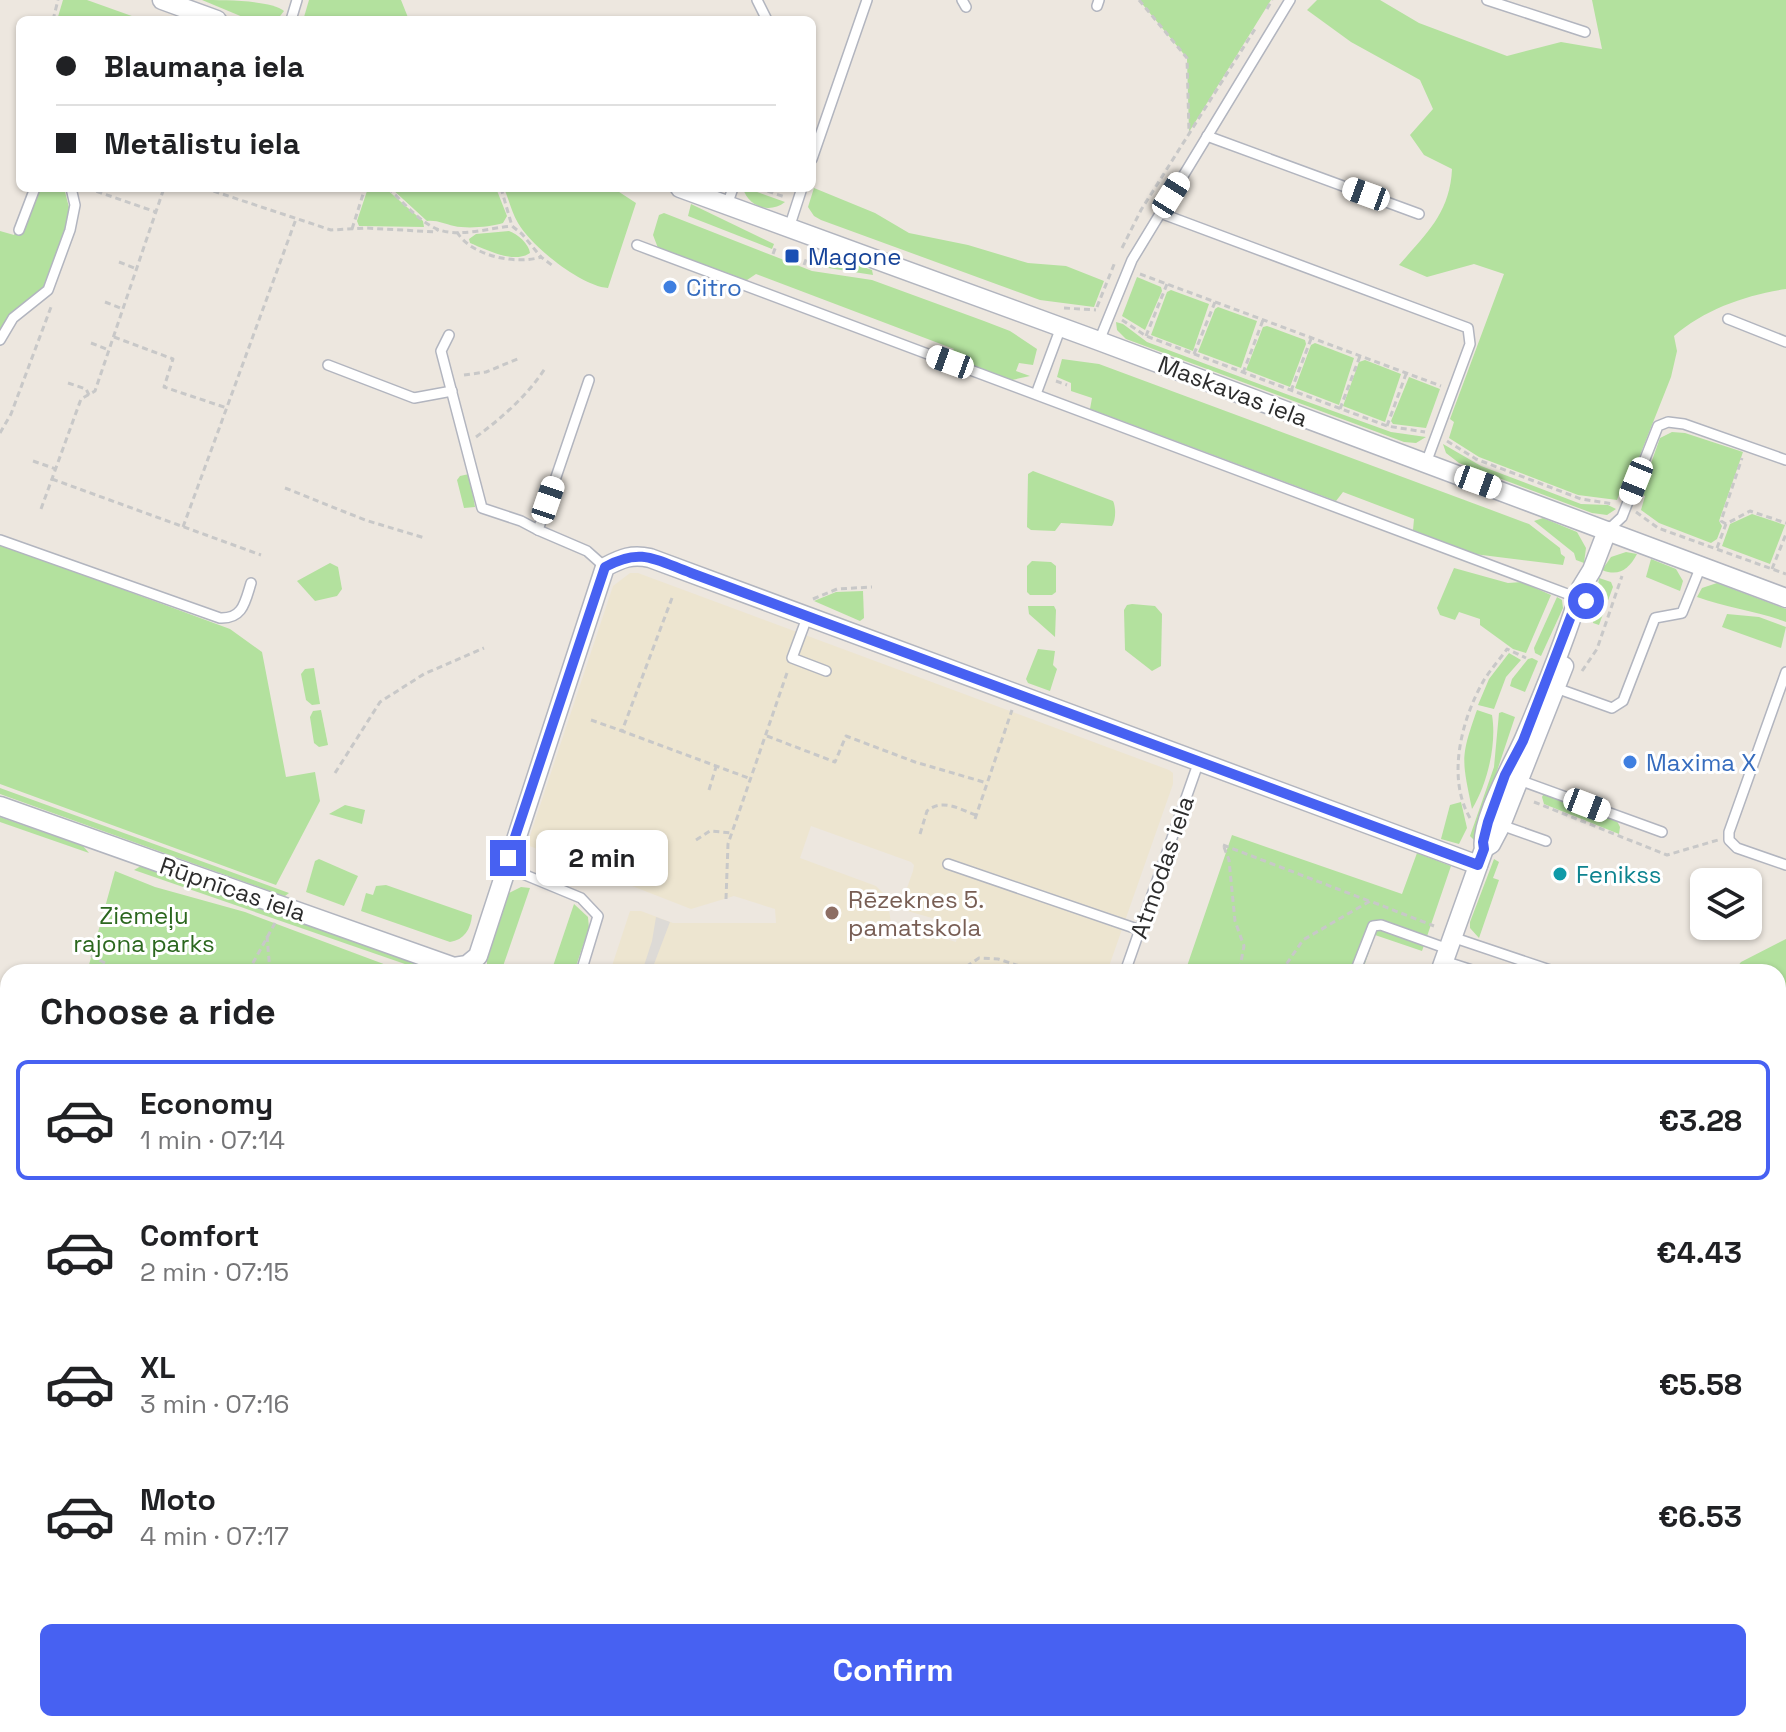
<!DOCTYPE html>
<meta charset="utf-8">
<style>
:root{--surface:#fff;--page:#f6f6f6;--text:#202124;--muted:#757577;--line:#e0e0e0;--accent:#4761f2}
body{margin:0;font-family:"Space Grotesk",sans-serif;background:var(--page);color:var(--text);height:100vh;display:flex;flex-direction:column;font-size:30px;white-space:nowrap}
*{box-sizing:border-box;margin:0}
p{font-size:26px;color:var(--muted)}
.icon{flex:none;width:44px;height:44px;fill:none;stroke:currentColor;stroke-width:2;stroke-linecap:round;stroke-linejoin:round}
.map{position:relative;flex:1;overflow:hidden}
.sheet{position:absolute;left:0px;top:964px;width:1786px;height:768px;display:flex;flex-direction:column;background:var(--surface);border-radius:24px 24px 0 0;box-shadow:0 2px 6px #0004}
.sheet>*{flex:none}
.hud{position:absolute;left:16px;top:16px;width:800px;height:176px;border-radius:12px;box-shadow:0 2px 6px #0004;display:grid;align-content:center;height:176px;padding:0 40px;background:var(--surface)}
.buttons{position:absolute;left:1690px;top:868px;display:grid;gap:16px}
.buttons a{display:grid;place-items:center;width:72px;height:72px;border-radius:12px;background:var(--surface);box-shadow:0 2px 6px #0004;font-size:40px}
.end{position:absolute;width:36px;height:36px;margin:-18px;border:10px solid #4761f2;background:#fff;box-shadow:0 0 0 4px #fff}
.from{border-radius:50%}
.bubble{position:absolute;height:56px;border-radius:12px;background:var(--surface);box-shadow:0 2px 6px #0004;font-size:26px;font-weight:600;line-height:56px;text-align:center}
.car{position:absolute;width:24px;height:48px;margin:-24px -12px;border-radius:10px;box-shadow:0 0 6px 2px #0007;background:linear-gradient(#fff 24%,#345 0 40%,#fff 0 76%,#345 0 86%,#fff 0)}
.hud b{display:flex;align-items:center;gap:28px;height:76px;font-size:30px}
.hud b+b{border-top:2px solid var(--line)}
.hud i{width:20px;height:20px;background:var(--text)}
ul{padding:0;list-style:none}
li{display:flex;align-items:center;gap:24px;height:120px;margin:0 16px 12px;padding:0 24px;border:4px solid transparent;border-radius:12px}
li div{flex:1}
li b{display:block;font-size:30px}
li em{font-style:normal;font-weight:600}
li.selected{border-color:var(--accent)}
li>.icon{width:72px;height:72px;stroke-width:1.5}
h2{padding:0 40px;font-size:36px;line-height:96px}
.action{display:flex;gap:16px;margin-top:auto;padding:16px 40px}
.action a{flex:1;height:92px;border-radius:12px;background:var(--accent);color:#fff;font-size:32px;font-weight:600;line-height:92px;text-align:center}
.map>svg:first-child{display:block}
.industrial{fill:#e1dfe6}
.education{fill:#ede5d0;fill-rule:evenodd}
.green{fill:#b3e19e}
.plaza{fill:#dddad6}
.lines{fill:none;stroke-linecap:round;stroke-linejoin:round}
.service-casing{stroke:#b2b5bf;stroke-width:12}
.minor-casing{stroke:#b2b5bf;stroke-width:21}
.path{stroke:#c8c8c8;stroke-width:3;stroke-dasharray:6 4;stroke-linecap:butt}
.service{stroke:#fff;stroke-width:9}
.minor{stroke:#fff;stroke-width:18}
.route{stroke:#4761f2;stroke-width:10}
.transit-dot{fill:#1a4fb4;stroke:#fff;stroke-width:3}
.shop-dot{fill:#3f7fe0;stroke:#fff;stroke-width:3}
.culture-dot{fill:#0f9aa8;stroke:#fff;stroke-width:3}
.education-dot{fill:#8d6e63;stroke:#fff;stroke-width:3}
.labels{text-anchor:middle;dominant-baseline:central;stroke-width:6;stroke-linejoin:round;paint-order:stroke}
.transit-label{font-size:24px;fill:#164399;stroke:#fff;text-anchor:start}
.shop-label{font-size:24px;fill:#366cbe;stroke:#fff;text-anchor:start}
.street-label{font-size:24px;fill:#2c2c2c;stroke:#fff}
.culture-label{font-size:24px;fill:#0d838f;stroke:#fff;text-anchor:start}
.education-label{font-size:24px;fill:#785e54;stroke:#fff;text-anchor:start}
.park-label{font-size:24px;fill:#2b671e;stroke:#fff}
</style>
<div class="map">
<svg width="1786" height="1732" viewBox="0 0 1786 1732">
<rect width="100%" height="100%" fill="#ede7df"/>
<g class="industrial">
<polygon points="1786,1620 1786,1732 1657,1732 1666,1724 1778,1724 1778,1627"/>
<polygon points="1252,1724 1606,1724 1598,1732 1249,1732"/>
</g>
<g class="education">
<path d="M630 573H638L1169 770 1173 773V784L1107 972H610L630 911H641L673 923H776L775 909 734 896 691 909 527 845 613 586ZM811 826 911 862 914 865 913 871 901 905 904 910 960 926 956 942 891 923 887 897 876 886 800 858Z"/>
<rect x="0" y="1338" width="8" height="216"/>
<polygon points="0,1694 8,1724 247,1724 246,1732 0,1732"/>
</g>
<g class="green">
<polygon points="63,0 87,0 143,20 57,20"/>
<path d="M202 0C223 0 272 0 284 11L277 20H250Z"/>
<polygon points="309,0 401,0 409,20 309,20 304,17"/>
<polygon points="1139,0 1271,0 1189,132 1187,58"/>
<path d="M1317 0H1380L1419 23 1507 56 1561 42 1602 49 1592 0H1786V289C1746 295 1705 309 1674 336L1677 351 1671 377 1627 488 1622 486 1617 500 1578 495 1479 457 1449 438 1454 422 1450 419 1504 274 1474 264 1427 277 1399 265C1426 234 1450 213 1452 169L1424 155 1410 135 1433 109 1420 80 1351 42 1307 10Z"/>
<polygon points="41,188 64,188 72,219 48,290 13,318 0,340 0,231 14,235"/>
<polygon points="368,188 385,188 423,221 424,227 359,226 357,221"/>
<path d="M391 188H496L507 216 503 223C491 227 467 229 454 226 444 224 438 220 427 221Z"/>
<path d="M504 188H613L636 203 608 288C581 286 532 247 518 223 512 213 509 200 504 188Z"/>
<path d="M743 188H746L785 202C770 214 748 207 743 188Z"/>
<polygon points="814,188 875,213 909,233 968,245 1028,263 1066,266 1104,281 1094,307 1040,300 821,220 814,216 808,207"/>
<polygon points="691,204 774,244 772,249 688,216"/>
<polygon points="664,213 812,271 872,280 984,321 1010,331 1037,349 1033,365 1019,363 1016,371 1030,376 1012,380 944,356 954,349 756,274 747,280 740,279 658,248 653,235 659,215"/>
<path d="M509 231C518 234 529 244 530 253 514 264 487 250 470 243L469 239 476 234Z"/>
<polygon points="812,258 858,265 872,270 873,275 809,265 807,263"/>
<polygon points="1137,277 1161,287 1162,291 1145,330 1122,316"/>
<polygon points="1171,290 1209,304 1193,351 1151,335 1167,292"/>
<polygon points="1218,307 1257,321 1241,368 1198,352 1215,309"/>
<polygon points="1116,322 1123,324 1147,342 1286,394 1391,432 1426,437 1416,443 1404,442 1126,339 1117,330"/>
<polygon points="1267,326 1305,340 1306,344 1290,387 1246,370 1263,327"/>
<polygon points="1315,343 1354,358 1339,405 1295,388 1311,345"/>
<polygon points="1062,359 1099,364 1529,524 1560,548 1561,554 1565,557 1563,565 1474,554 1413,530 1414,519 1343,492 1336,501 1090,409 1092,398 1071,391 1071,383 1057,377"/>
<polygon points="1365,360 1401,374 1385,422 1343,406 1359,362"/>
<polygon points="1409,377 1440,389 1426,428 1393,424 1391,421"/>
<polygon points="1672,432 1685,433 1743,452 1719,521 1722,526 1717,539 1711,543 1659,523 1641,510 1645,496 1640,494 1660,438"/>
<polygon points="1443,444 1481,466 1581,504 1608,505 1616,509 1607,515 1592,513 1459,463 1446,453"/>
<path d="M1033 471 1113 501C1116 507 1116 520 1112 526L1061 523 1055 531 1031 530 1027 527 1028 474Z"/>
<polygon points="469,474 475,507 464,508 457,480 460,476"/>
<polygon points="1752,514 1785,525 1770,564 1722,546 1730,524"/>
<polygon points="1543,518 1577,532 1586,548 1584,563 1576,560 1574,553 1534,521"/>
<polygon points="0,544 230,629 262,652 286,777 315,772 320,801 276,885 0,784"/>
<path d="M1626 552 1637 554C1629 569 1619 577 1602 570L1611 557Z"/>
<polygon points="1651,559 1676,569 1683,581 1680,591 1646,577"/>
<polygon points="1032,561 1051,562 1056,566 1056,592 1052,595 1030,595 1027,592 1027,566"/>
<polygon points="330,563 338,567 342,589 337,596 315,601 297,581"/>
<polygon points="1454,568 1508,583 1522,582 1551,595 1526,653 1513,649 1480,625 1480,619 1459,612 1455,620 1440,615 1437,608"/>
<polygon points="1599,578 1611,582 1613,587 1599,625 1593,623"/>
<path d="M1717 583 1786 609V622C1757 611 1727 608 1697 597L1702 588Z"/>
<polygon points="863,591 864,618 860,621 814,601 836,592"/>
<polygon points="1557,597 1562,600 1563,608 1541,656 1535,653 1534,648"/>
<polygon points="1132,604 1155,606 1162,614 1161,666 1152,671 1125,650 1124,610 1127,605"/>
<polygon points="1028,606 1054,606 1056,610 1055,637 1029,614"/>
<polygon points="1727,614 1759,617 1786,627 1781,648 1722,627"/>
<polygon points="1038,649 1055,651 1053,665 1057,669 1050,691 1028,683 1026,679"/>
<polygon points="1509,653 1521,660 1506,677 1494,709 1478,705 1489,679"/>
<polygon points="1532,658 1538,661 1525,692 1510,686 1512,679 1528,659"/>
<polygon points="314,668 320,704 312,705 306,700 301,674 305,669"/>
<polygon points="321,710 328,745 319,747 314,743 310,717 313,711"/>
<path d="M1477 710 1492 715C1497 744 1487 785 1472 809 1462 760 1460 758 1477 710Z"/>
<polygon points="1502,712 1515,717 1474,840 1470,836 1494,767 1499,713"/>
<polygon points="0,788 289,893 285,896 281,895 0,794"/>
<polygon points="1544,793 1617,821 1620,827 1619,834 1544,804 1542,797"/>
<polygon points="1461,802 1467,828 1459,844 1441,839 1450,805"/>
<polygon points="345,805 365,810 362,824 329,814"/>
<polygon points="0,817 83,846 89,853 0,822"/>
<polygon points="1232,835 1402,894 1417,853 1451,866 1422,951 1375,935 1362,972 1185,972"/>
<polygon points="319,859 358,876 344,906 306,892 315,861"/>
<polygon points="1494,859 1499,862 1493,878 1499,880 1479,938 1470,928 1470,922"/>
<polygon points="141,866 439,972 428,972 134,870"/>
<polygon points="115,871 155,887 245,912 405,972 87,972"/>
<path d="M386 885 472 915C471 929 464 940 450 942L361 911 366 893 373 895 376 886Z"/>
<polygon points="521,887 530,888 501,972 494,972 487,966 487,956 509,893"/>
<polygon points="574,904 588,917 589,928 574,972 551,972"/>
<polygon points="1786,939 1786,1037 1778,1034 1778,972 1733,972 1741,962"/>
<path d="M1786 1156V1271C1771 1242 1776 1187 1786 1156Z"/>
<polygon points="0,1691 8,1692 8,1724 36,1724 35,1732 0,1732"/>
<polygon points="665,1724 803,1727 808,1732"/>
</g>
<polygon class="plaza" points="656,917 670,922 651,972 642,972 652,941"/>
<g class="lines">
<defs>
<g id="service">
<polyline points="757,0 767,20"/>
<polyline points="962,0 966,7"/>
<polyline points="1487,0 1585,32"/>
<polyline points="1097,6 1099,0"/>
<polyline points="291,20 297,0"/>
<polyline points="1207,136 1419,214"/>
<polyline points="812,159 867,0"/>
<polyline points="727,205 733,188"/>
<polyline points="1160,213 1468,328 1470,344 1426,463"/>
<polyline points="789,228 802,188"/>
<polyline points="19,230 35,188"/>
<polyline points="637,245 1578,598"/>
<polyline points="1728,319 1786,342"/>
<polyline points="449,335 441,351 482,508 521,521 538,530"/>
<polyline points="0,340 13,318 48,290 70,230 75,205 71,188"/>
<polyline points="1099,341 1132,260 1290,0"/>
<polyline points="328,365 414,398 452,391"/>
<polyline points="589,380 538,530 587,551 605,567"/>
<polyline points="1036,394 1061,327"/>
<polyline points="1607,531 1622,517 1658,426 1668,422 1684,424 1786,460"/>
<path d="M0 540 220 618C243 619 245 602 251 583"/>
<polyline points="808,615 792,658 826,671"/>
<polyline points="1786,672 1729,832 1729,840 1737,848 1786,865"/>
<polyline points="1556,688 1612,708 1623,701 1655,618 1682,613 1701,566"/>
<polyline points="1519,780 1662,832"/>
<polyline points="1501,825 1546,841"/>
<polyline points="948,864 1140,930"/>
<polyline points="506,867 581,898 598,916 581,972"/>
<polyline points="1452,937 1556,972"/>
<polyline points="1444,961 1478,972"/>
<polyline points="1125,972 1199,761"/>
<polyline points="1355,972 1373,926 1381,925 1448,949"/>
<polyline points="1778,1042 1786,1045"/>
<polyline points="1778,1166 1786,1142"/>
<polyline points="0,1201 8,1204"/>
<polyline points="0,1564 8,1564"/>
<polyline points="418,1724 418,1732"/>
<polyline points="547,1724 559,1728 622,1732"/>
<polyline points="48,1732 52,1724"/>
<polyline points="122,1732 123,1724"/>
<polyline points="819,1732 820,1724"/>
<polyline points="1249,1732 1252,1724"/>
<polyline points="1323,1732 1326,1724"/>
<polyline points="1399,1732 1402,1724"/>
<polyline points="1470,1732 1473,1724"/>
<polyline points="1537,1732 1540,1724"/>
<polyline points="1567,1732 1577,1724"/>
</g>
<g id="minor">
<polyline points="162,0 217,20"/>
<polyline points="680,188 1099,341 1786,598"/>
<path d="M0 806 454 967 467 965 478 956 605 567C622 558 632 554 650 558L1478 865"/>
<polyline points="1486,847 1491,844 1501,825 1564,666"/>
<path d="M1440 972 1484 849C1479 823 1513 764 1524 739 1544 692 1567 637 1581 588L1592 570 1607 531"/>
<polyline points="0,1669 8,1669"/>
<polyline points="969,1724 1098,1732"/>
<polyline points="1177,1732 1179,1724"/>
</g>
</defs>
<use href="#service" class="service-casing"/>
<use href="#minor" class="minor-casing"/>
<g class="path">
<polyline points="1139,0 1187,58 1189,132"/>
<polyline points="1267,9 1272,0"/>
<polyline points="53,20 58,0"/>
<polyline points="87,188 156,212"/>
<polyline points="204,188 331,230 366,228 436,232 438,229"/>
<path d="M388 188C401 200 415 217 431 226 453 240 488 228 512 226"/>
<polyline points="501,188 512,226 522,234 541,257"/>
<polyline points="758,188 785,197"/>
<polyline points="352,229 365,188"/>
<path d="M457 232C471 256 516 265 541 257L553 266"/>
<polyline points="1122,248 1141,210 1255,29"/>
<polyline points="773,254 776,246"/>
<polyline points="119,262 137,269"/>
<polyline points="804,265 807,257"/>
<polyline points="1140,274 1441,386"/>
<polyline points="105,302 123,309"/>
<polyline points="1097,307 1115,262"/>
<polyline points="1064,308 1096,310"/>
<polyline points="1122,320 1146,336 1387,426 1425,432"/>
<polyline points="1146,336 1167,284"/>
<polyline points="114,337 173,359 164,387 227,408"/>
<polyline points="91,343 109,350"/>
<polyline points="1194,354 1215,302"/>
<polyline points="1243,373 1263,320"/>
<polyline points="464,375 486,372 520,358"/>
<polyline points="1056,381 1067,385"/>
<polyline points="68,383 86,389 89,395"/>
<polyline points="1291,391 1311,339"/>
<polyline points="1340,409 1360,356"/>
<polyline points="1387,426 1406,374"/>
<polyline points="0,433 11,414 51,307"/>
<path d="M476 437C503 417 528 395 546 367"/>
<polyline points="1447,441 1476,459 1581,499 1614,504"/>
<polyline points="33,461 56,469"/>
<polyline points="52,479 261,555"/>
<polyline points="285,488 365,520 425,538"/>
<polyline points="41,509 81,399 95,391 164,188"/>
<polyline points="1636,512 1658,528 1786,574"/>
<polyline points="1726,524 1721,521 1742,458"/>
<polyline points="183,527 296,219"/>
<polyline points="1717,548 1726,524 1750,511 1786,523"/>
<polyline points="1772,569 1786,534"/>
<polyline points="672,598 622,731 751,779"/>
<polyline points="813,599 837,589 872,587"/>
<polyline points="1582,671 1597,649 1622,576"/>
<polyline points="591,720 622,731"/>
<polyline points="767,736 835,762 846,736 915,762 987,783"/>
<polyline points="335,773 380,702 424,674 484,648"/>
<polyline points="709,790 716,767"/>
<polyline points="1534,802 1667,855 1718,840"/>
<path d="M1470 818C1446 777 1462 718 1484 680 1491 669 1500 659 1507 649L1526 658"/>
<polyline points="975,819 1012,710"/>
<path d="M920 834 927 811C943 798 959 809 976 815"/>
<polyline points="696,840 710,831 732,833"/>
<polyline points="1223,845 1369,901"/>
<polyline points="1224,847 1229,860 1235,921 1244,946 1239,972"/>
<polyline points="726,899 728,844 788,670"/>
<polyline points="267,936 270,972"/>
<polyline points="82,951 122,972"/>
<polyline points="248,972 275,923"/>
<polyline points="958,972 979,958 998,959 1038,972"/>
<polyline points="1281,972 1303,940 1370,901 1434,926"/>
<polyline points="181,1732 190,1724"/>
<polyline points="274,1732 275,1724"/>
</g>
<use href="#service" class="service"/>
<use href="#minor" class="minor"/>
</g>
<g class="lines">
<path class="route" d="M508 858 605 567C641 547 656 560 691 573L1478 865 1484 849 1483 842 1488 822 1505 775 1523 741 1578 598 1586 601"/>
</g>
<rect class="transit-dot" x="784" y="248" width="16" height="16" rx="4"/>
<g class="shop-dot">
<circle cx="670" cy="287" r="8"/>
<circle cx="1630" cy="762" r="8"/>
</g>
<circle class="culture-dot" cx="1560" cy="874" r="8"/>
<circle class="education-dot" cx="832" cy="913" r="8"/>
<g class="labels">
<g class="transit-label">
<text x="808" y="256">Magone</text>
</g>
<g class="shop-label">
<text x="686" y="287">Citro</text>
<text x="1646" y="762">Maxima X</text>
</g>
<g class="street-label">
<text transform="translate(1233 391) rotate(21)">Maskavas iela</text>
<text transform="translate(1162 867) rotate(-71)">Atmodas iela</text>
<text transform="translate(233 889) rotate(19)">Rūpnīcas iela</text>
</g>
<g class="culture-label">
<text x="1576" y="874">Fenikss</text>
</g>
<g class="education-label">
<text x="848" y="899">Rēzeknes 5.<tspan x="848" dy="28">pamatskola</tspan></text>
</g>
<g class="park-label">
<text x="144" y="915">Ziemeļu<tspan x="144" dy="28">rajona parks</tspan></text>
</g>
</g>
</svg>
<div class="buttons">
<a><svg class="icon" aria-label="layers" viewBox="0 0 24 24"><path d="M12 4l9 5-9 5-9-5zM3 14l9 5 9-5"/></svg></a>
</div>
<i class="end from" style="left:1586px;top:601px"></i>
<i class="end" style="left:508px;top:858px"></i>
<div class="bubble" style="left:536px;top:830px;width:132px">2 min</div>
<i class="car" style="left:1366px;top:194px;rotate:290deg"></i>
<i class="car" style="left:1171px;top:195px;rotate:32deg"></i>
<i class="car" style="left:950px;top:362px;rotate:290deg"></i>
<i class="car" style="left:1636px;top:481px;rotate:202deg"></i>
<i class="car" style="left:1478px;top:482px;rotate:110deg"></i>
<i class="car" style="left:548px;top:500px;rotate:19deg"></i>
<i class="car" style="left:1587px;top:805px;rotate:111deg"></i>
<div class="hud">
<b><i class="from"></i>Blaumaņa iela</b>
<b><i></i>Metālistu iela</b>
</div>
<section class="sheet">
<h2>Choose a ride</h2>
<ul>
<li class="selected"><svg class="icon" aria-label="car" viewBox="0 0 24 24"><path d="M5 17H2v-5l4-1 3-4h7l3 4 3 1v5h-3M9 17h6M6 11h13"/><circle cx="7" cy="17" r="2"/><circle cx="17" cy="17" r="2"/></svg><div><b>Economy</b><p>1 min · 07:14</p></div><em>€3.28</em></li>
<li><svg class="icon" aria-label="car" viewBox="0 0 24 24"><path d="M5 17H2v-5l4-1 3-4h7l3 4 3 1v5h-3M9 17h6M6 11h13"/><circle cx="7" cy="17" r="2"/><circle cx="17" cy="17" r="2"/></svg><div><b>Comfort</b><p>2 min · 07:15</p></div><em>€4.43</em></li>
<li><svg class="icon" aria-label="car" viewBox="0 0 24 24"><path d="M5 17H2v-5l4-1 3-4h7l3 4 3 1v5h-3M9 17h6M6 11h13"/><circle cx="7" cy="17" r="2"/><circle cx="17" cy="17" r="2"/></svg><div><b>XL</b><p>3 min · 07:16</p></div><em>€5.58</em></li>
<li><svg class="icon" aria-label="car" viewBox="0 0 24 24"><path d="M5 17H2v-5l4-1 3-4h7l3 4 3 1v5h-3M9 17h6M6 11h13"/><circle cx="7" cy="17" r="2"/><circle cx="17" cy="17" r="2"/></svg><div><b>Moto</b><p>4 min · 07:17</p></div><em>€6.53</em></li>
</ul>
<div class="action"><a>Confirm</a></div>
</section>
</div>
